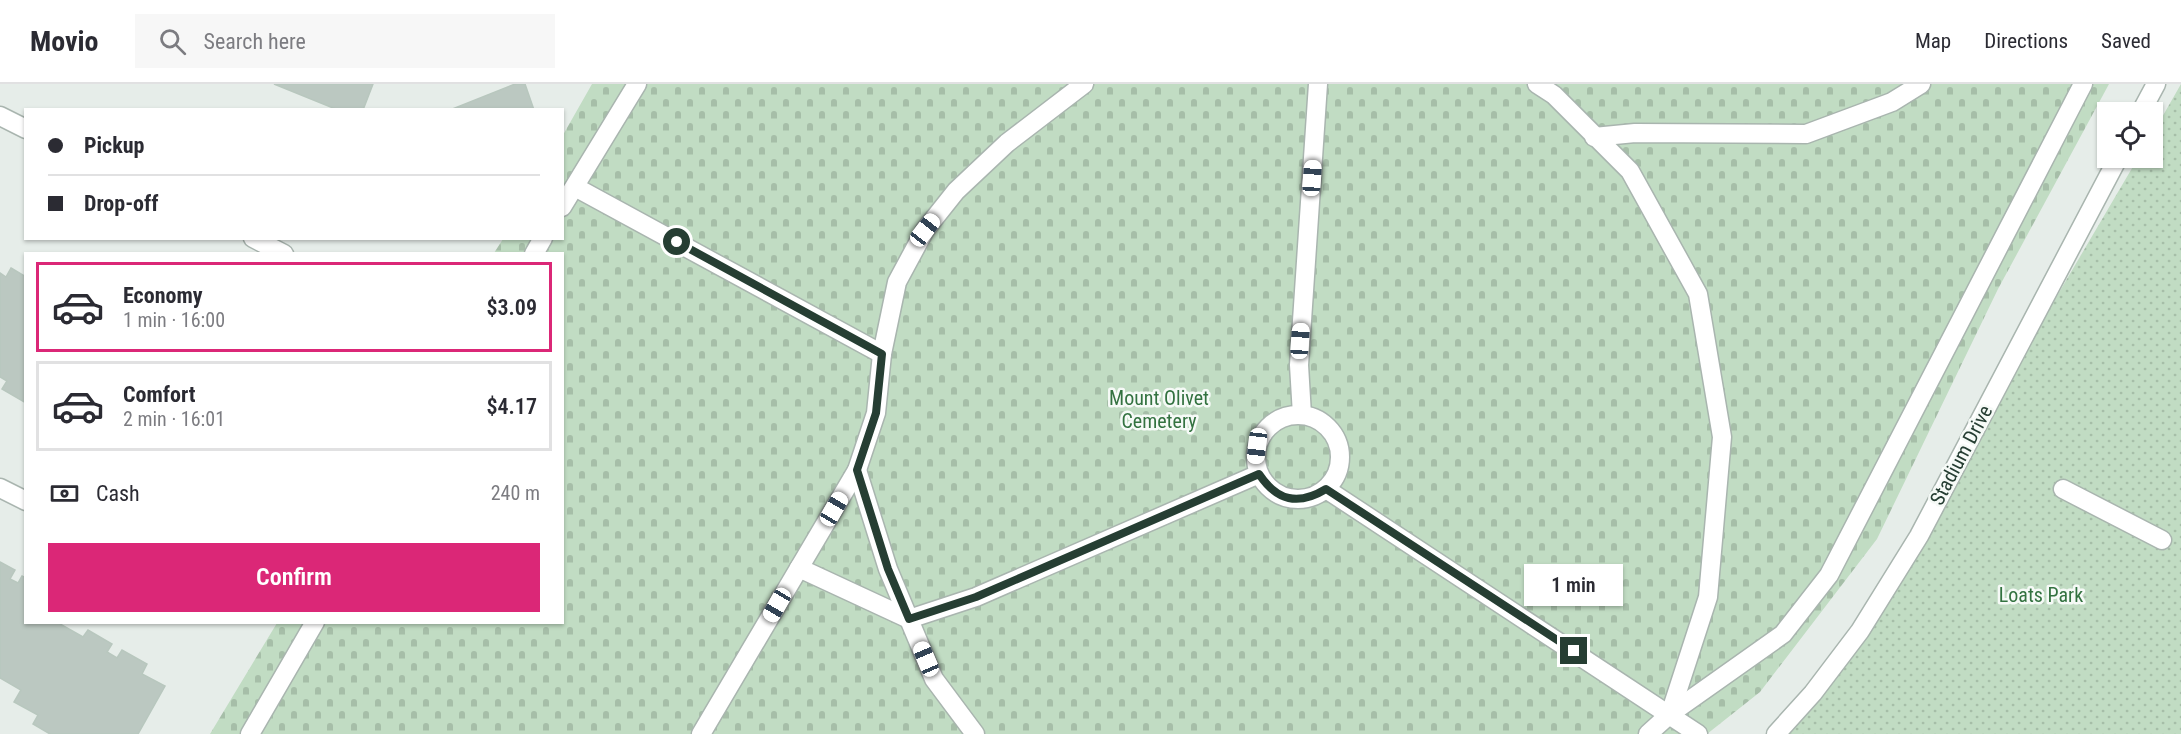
<!DOCTYPE html>
<meta charset="utf-8">
<style>
:root{--surface:#fff;--page:#f7f7f7;--text:#2b2b33;--muted:#7c7c81;--line:#e1e1e2;--accent:#db2777}
body{margin:0;font-family:"Roboto Condensed",sans-serif;background:var(--page);color:var(--text);height:100vh;display:flex;flex-direction:column;font-size:22px;white-space:nowrap}
*{box-sizing:border-box;margin:0}
p{font-size:20px;color:var(--muted)}
.icon{flex:none;width:33px;height:33px;fill:none;stroke:currentColor;stroke-width:2;stroke-linecap:round;stroke-linejoin:round}
.map{position:relative;flex:1;overflow:hidden}
.panel{position:absolute;left:24px;top:168px;width:540px;height:372px;display:flex;flex-direction:column;background:var(--surface);border-radius:0px;box-shadow:0 2px 4px #0004}
.panel>*{flex:none}
.top-card{position:absolute;left:24px;top:24px;width:540px;height:132px;border-radius:0px;box-shadow:0 2px 4px #0004;display:grid;align-content:center;height:132px;padding:0 24px;background:var(--surface)}
.buttons{position:absolute;left:2097px;top:18px;display:grid;gap:12px}
.buttons a{display:grid;place-items:center;width:66px;height:66px;border-radius:0px;background:var(--surface);box-shadow:0 2px 4px #0004;font-size:30px}
.end{position:absolute;width:27px;height:27px;margin:-14px;border:8px solid #263e33;background:#fff;box-shadow:0 0 0 3px #fff}
.from{border-radius:50%}
.bubble{position:absolute;height:42px;border-radius:0px;background:var(--surface);box-shadow:0 2px 4px #0004;font-size:20px;font-weight:600;line-height:42px;text-align:center}
.car{position:absolute;width:18px;height:36px;margin:-18px -9px;border-radius:8px;box-shadow:0 0 4px 2px #0007;background:linear-gradient(#fff 24%,#345 0 40%,#fff 0 76%,#345 0 86%,#fff 0)}
.top-card b{display:flex;align-items:center;gap:21px;height:57px;font-size:22px}
.top-card b+b{border-top:2px solid var(--line)}
.top-card i{width:15px;height:15px;background:var(--text)}
ul{padding:10px 0 0;list-style:none}
li{display:flex;align-items:center;gap:18px;height:90px;margin:0 12px 9px;padding:0 12px;border:3px solid var(--line);border-radius:0px}
li div{flex:1}
li b{display:block;font-size:22px}
li em{font-style:normal;font-weight:600}
li.selected{border-color:var(--accent)}
li>.icon{width:54px;height:54px;stroke-width:1.5}
.pay{display:flex;align-items:center;gap:15px;height:66px;padding:0 24px;font-size:22px}
.pay p{margin-inline-start:auto}
.button{display:flex;gap:12px;margin-top:auto;padding:12px 24px}
.button a{flex:1;height:69px;border-radius:0px;background:var(--accent);color:#fff;font-size:24px;font-weight:600;line-height:69px;text-align:center}
header{display:flex;align-items:center;gap:36px;box-sizing:border-box;height:84px;padding:0 30px;background:var(--surface);border-bottom:2px solid var(--line)}
header strong{font-size:28px}
nav{display:flex;gap:33px;margin-inline-start:auto;font-size:21px}
.search{width:420px;height:54px;background:var(--page);display:flex;align-items:center;gap:15px;box-sizing:border-box;padding:0 21px;border-radius:0px;color:var(--muted);font-size:22px}
.map>svg:first-child{display:block}
.cemetery{fill:url(#cemetery-stones)}
.park{fill:url(#park-dots)}
.building{fill:#bbc8c1;stroke:#b8c7be;stroke-width:1.5}
.lines{fill:none;stroke-linecap:round;stroke-linejoin:round}
.minor-casing{stroke:#a9b5af;stroke-width:21}
.minor{stroke:#fff;stroke-width:18}
.route{stroke:#263e33;stroke-width:8}
.labels{text-anchor:middle;dominant-baseline:central;stroke-width:5;stroke-linejoin:round;paint-order:stroke}
.park-label{font-size:20px;fill:#337240;stroke:#f6faf7}
.street-label{font-size:20px;fill:#263e33;stroke:#f6faf7}
</style>
<header>
<strong>Movio</strong>
<div class="search"><svg class="icon" aria-label="search" viewBox="0 0 24 24"><circle cx="10" cy="10" r="6"/><path d="M15 15l6 6"/></svg>Search here</div>
<nav><a>Map</a><a>Directions</a><a>Saved</a></nav>
</header>
<div class="map">
<svg width="2181" height="650" viewBox="0 0 2181 650">
<defs>
<pattern id="cemetery-stones" width="16" height="16" patternUnits="userSpaceOnUse" patternTransform="scale(1.5)"><rect width="16" height="16" fill="#c1dcc3"/><path d="M2 7V4a2 2 0 0 1 4 0v3zM10 15v-3a2 2 0 0 1 4 0v3z" fill="#a6bea8"/></pattern>
<pattern id="park-dots" width="8" height="8" patternUnits="userSpaceOnUse" patternTransform="scale(1.5)"><rect width="8" height="8" fill="#c1dcc3"/><path d="M2 2h.1M6 6h.1" fill="none" stroke="#a6bea8" stroke-width="1.8" stroke-linecap="round"/></pattern>
</defs>
<rect width="100%" height="100%" fill="#e6ede9"/>
<polygon class="cemetery" points="592,0 2109,0 1998,205 1877,455 1760,608 1707,650 210,650 277,539 562,538 562,170 494,169 503,155 562,154 563,51"/>
<polygon class="park" points="2181,0 2181,650 1788,650 1940,411 2138,74 2152,74 2153,49"/>
<g class="building">
<polygon points="274,0 373,0 363,26 338,26"/>
<polygon points="515,0 525,0 534,26 450,26"/>
<polygon points="11,184 26,193 26,319 2,305 7,297 0,293 0,189 6,193"/>
<polygon points="0,478 15,486 10,495 18,499 22,492 26,494 26,538 61,538 60,540 83,553 88,546 112,560 107,568 117,574 122,566 147,580 142,590 165,602 138,650 50,650 33,640 38,631 14,618 21,606 0,594"/>
</g>
<g class="lines">
<defs>
<g id="minor">
<polyline points="1537,0 1554,11 1630,87 1698,210 1722,353 1708,513 1670,630 1648,650"/>
<polyline points="2141,28 2156,0"/>
<polyline points="0,32 26,45"/>
<polyline points="1594,53 1635,49 1806,50 1892,18 1921,0"/>
<polyline points="575,103 882,270"/>
<polyline points="562,123 637,0"/>
<polyline points="253,154 284,170"/>
<polyline points="534,170 543,154"/>
<polyline points="1302,331 1299,281 1318,0"/>
<circle cx="1298" cy="373" r="42"/>
<polyline points="857,386 888,485 934,595 975,650"/>
<polyline points="0,404 26,417"/>
<polyline points="1326,405 1698,650"/>
<polyline points="2063,405 2162,456"/>
<polyline points="799,484 909,535 976,513 1259,390"/>
<polyline points="1670,630 1783,550 1829,491 2083,0"/>
<polyline points="250,650 315,538"/>
<polyline points="701,650 857,386 876,329 882,270 897,198 925,146 956,107 1007,59 1084,0"/>
<polyline points="1776,650 1813,609 1860,547 1919,452 2118,74"/>
</g>
</defs>
<use href="#minor" class="minor-casing"/>
<use href="#minor" class="minor"/>
</g>
<g class="lines">
<path class="route" d="M677 158 882 270 876 329 857 386 888 485 909 535 976 513 1259 390C1277 417 1298 422 1326 405L1574 567"/>
</g>
<g class="labels">
<g class="park-label">
<text x="1159" y="314">Mount Olivet<tspan x="1159" dy="23">Cemetery</tspan></text>
<text x="2041" y="511">Loats Park</text>
</g>
<g class="street-label">
<text transform="translate(1961 371) rotate(-62)">Stadium Drive</text>
</g>
</g>
</svg>
<div class="buttons">
<a><svg class="icon" aria-label="locate" viewBox="0 0 24 24"><circle cx="12" cy="12" r="6"/><path d="M12 2v4M12 18v4M2 12h4M18 12h4"/></svg></a>
</div>
<i class="end from" style="left:677px;top:158px"></i>
<i class="end" style="left:1574px;top:567px"></i>
<div class="bubble" style="left:1524px;top:480px;width:99px">1 min</div>
<i class="car" style="left:1312px;top:94px;rotate:4deg"></i>
<i class="car" style="left:925px;top:146px;rotate:38deg"></i>
<i class="car" style="left:1300px;top:257px;rotate:4deg"></i>
<i class="car" style="left:1257px;top:362px;rotate:187deg"></i>
<i class="car" style="left:834px;top:425px;rotate:30deg"></i>
<i class="car" style="left:777px;top:521px;rotate:210deg"></i>
<i class="car" style="left:926px;top:575px;rotate:337deg"></i>
<div class="top-card">
<b><i class="from"></i>Pickup</b>
<b><i></i>Drop-off</b>
</div>
<section class="panel">
<ul>
<li class="selected"><svg class="icon" aria-label="car" viewBox="0 0 24 24"><path d="M5 17H2v-5l4-1 3-4h7l3 4 3 1v5h-3M9 17h6M6 11h13"/><circle cx="7" cy="17" r="2"/><circle cx="17" cy="17" r="2"/></svg><div><b>Economy</b><p>1 min · 16:00</p></div><em>$3.09</em></li>
<li><svg class="icon" aria-label="car" viewBox="0 0 24 24"><path d="M5 17H2v-5l4-1 3-4h7l3 4 3 1v5h-3M9 17h6M6 11h13"/><circle cx="7" cy="17" r="2"/><circle cx="17" cy="17" r="2"/></svg><div><b>Comfort</b><p>2 min · 16:01</p></div><em>$4.17</em></li>
</ul>
<div class="pay"><svg class="icon" aria-label="cash" viewBox="0 0 24 24"><path d="M3 7h18v10H3z"/><circle cx="12" cy="12" r="2"/></svg>Cash<p>240 m</p></div>
<div class="button"><a>Confirm</a></div>
</section>
</div>
